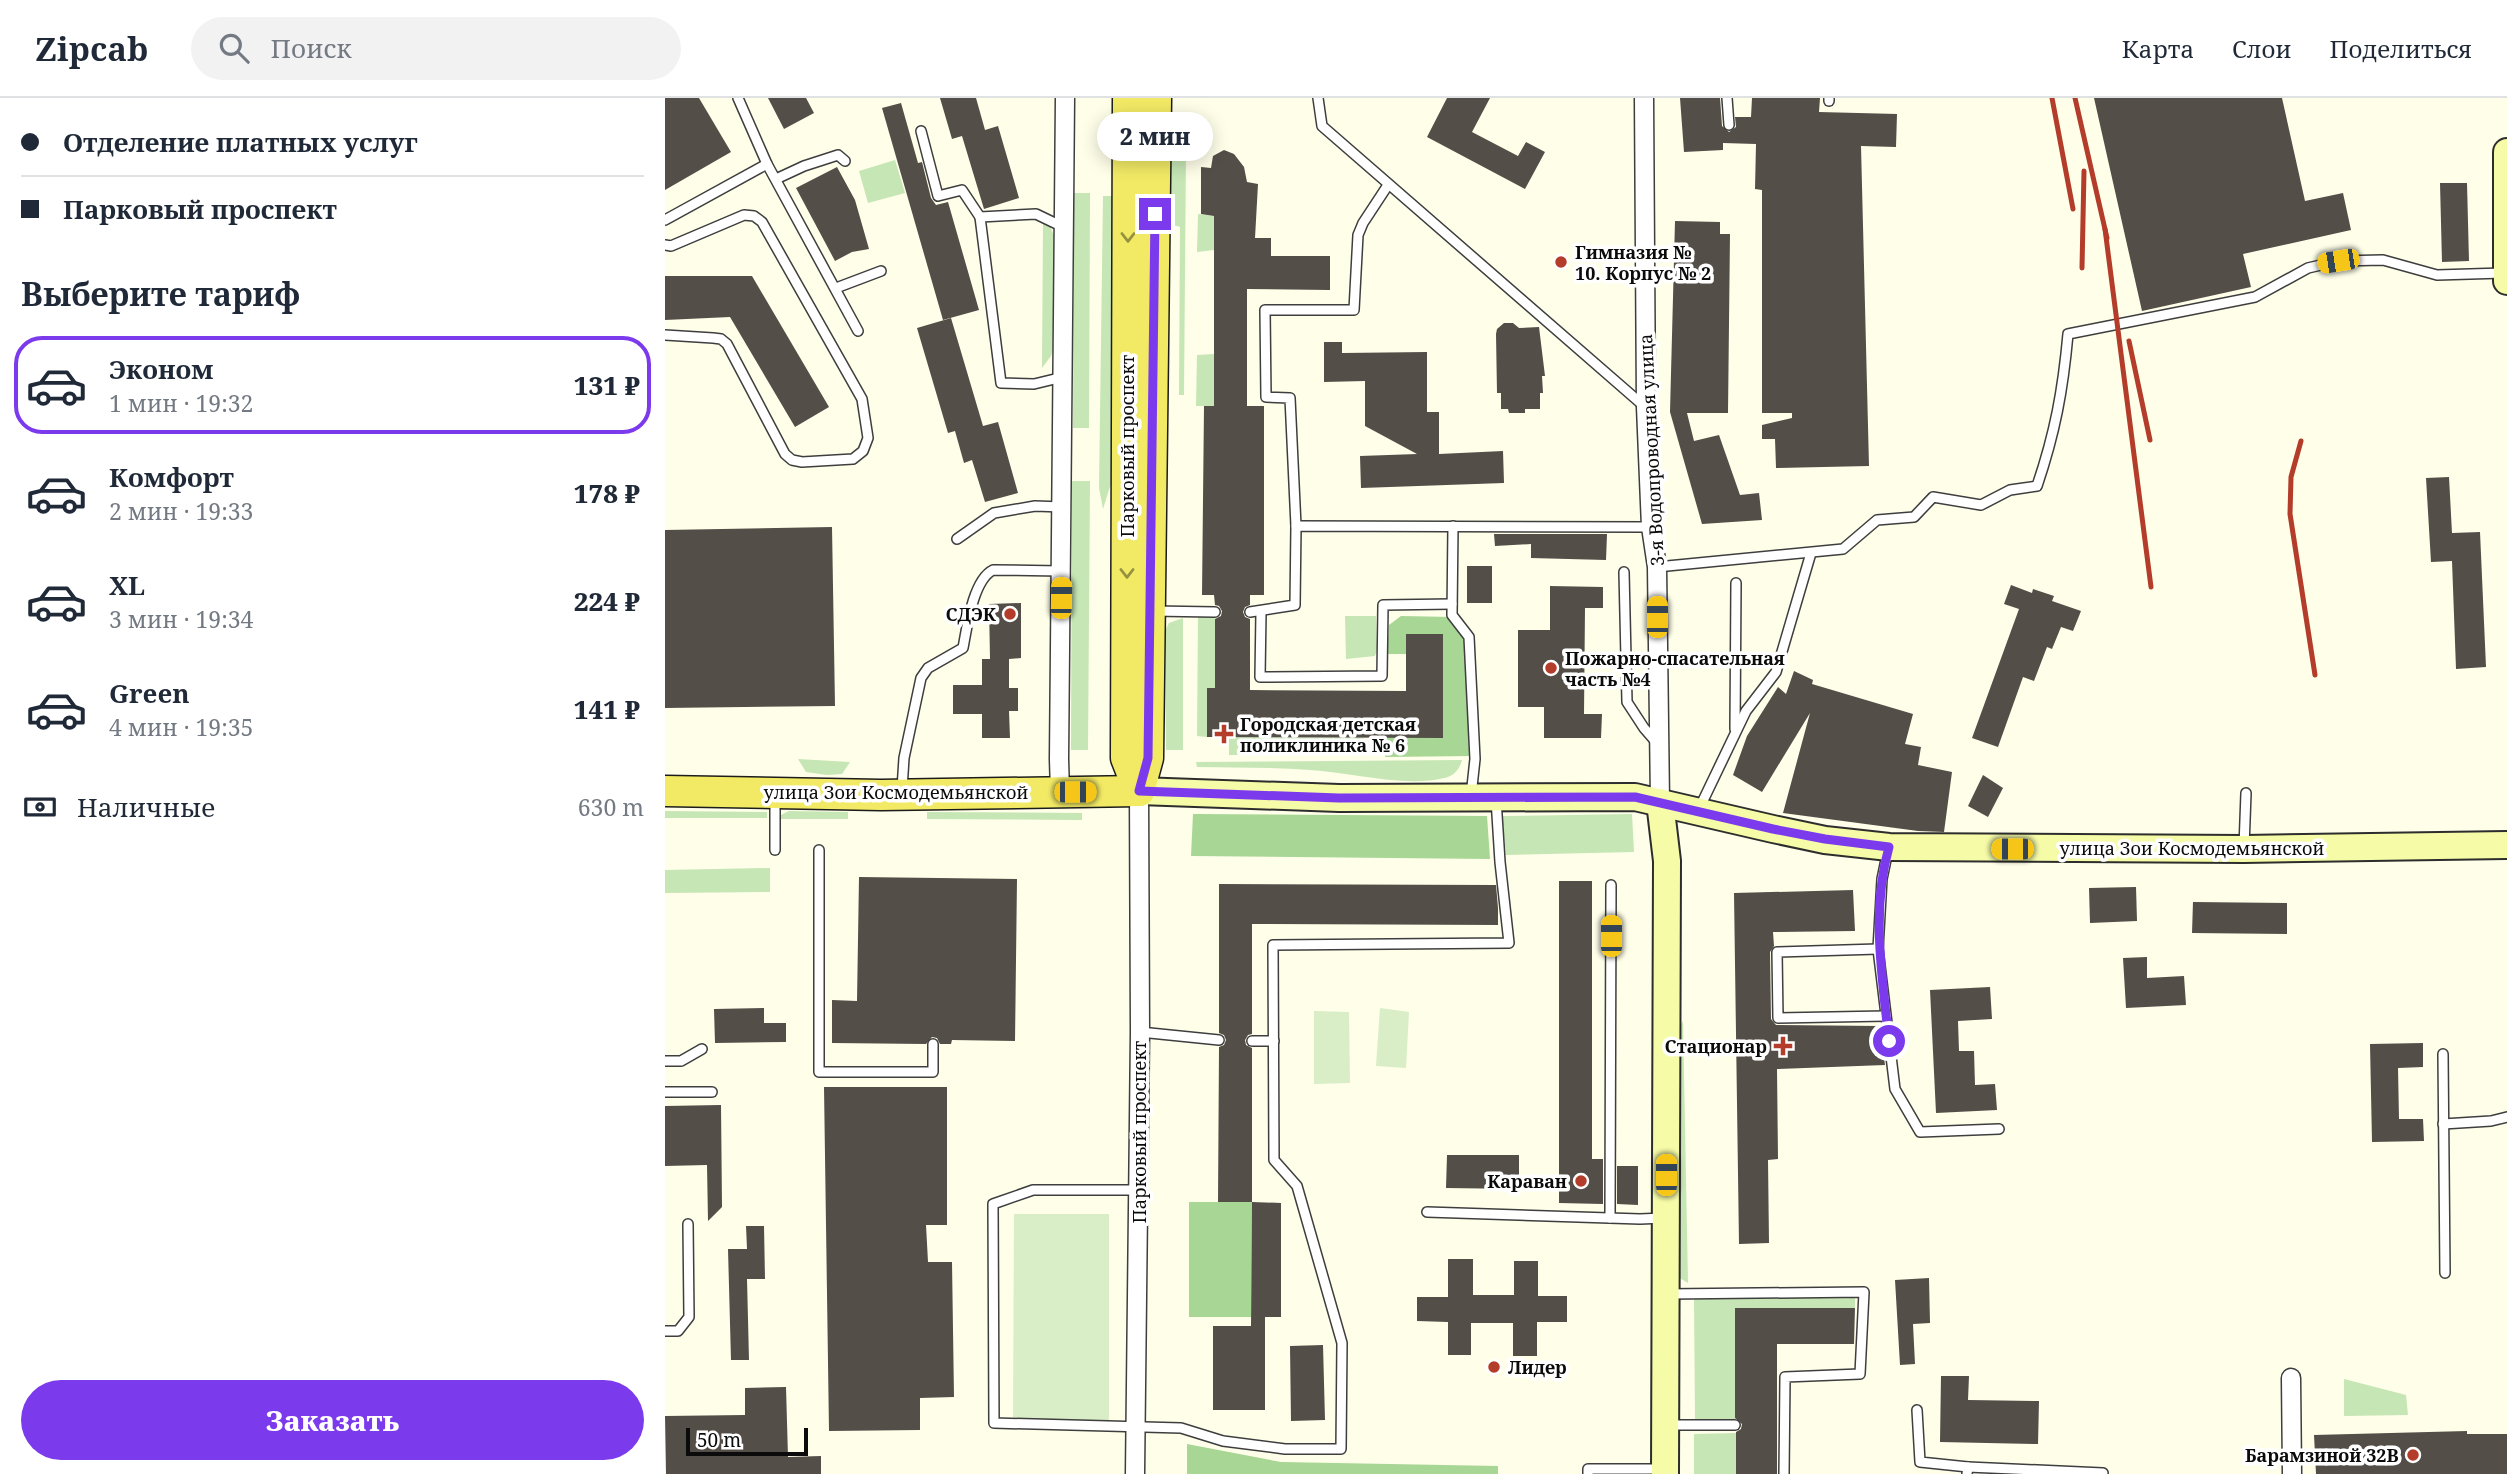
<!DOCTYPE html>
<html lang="ru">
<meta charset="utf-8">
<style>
:root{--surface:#fff;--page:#f2f2f3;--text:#1f2937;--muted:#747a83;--line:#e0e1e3;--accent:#7c3aed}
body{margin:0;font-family:"Noto Serif",serif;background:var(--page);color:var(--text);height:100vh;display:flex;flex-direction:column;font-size:26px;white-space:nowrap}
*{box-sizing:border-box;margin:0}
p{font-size:23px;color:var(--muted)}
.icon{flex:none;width:38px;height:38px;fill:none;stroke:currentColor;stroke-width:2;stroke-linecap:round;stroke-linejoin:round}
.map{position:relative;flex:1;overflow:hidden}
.details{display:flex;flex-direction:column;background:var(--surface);width:665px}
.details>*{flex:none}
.banner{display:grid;align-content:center;height:154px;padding:0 21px;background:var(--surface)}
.scale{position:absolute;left:21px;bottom:18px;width:122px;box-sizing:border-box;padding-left:7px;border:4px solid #0b0b0b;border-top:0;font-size:19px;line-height:24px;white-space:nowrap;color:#0b0b0b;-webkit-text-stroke:5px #fff;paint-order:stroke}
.end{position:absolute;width:32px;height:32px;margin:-16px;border:9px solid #7c3aed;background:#fff;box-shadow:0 0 0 4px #fff}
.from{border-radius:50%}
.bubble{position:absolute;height:49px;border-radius:24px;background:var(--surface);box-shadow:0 4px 18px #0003;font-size:23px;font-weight:800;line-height:49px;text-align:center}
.car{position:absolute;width:21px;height:42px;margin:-21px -10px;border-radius:9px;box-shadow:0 0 5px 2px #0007;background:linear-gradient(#f5c518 24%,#345 0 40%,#f5c518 0 76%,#345 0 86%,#f5c518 0)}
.banner b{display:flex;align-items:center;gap:24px;height:66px;font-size:26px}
.banner b+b{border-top:2px solid var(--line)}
.banner i{width:18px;height:18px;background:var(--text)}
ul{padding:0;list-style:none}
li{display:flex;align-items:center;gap:21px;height:98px;margin:0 14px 10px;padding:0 7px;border:4px solid transparent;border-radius:28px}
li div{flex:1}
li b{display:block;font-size:26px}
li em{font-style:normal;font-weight:800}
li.current{border-color:var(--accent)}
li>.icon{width:63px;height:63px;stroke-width:1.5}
h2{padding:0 21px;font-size:32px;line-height:84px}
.pay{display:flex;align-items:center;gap:18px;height:77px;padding:0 21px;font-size:26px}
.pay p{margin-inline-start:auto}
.cta{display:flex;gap:14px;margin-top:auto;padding:14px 21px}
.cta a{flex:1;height:80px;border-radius:42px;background:var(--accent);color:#fff;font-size:28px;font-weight:800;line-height:80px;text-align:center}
header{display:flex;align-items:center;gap:42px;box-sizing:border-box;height:98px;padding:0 35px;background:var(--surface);border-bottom:2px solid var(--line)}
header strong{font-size:33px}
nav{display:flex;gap:38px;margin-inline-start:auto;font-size:24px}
.search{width:490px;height:63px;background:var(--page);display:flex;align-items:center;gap:18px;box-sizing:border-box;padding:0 24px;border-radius:38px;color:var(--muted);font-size:26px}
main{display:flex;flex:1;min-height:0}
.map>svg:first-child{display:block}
.green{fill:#c6e6b5}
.forest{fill:#a7d695}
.pitch{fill:#d9edc7}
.building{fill:#534e48}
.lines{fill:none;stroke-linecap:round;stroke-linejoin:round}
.lane-casing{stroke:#3e3e3e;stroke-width:12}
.street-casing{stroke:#3e3e3e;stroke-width:21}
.secondary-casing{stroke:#2d2d2d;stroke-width:30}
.primary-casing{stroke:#1c1c1c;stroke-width:33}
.lane{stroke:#fff;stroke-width:9}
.street{stroke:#fff;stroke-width:18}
.secondary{stroke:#f5fba7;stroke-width:26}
.primary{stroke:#f2ea65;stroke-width:30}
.rail{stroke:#b33d2a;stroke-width:5}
.oneway{stroke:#969141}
.route{stroke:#7c3aed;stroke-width:9}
.poi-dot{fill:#b33d2a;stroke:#fff;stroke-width:2.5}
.labels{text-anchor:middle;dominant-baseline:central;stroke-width:7;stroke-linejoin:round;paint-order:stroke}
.poi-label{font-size:18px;font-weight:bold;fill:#0b0b0b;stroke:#fff;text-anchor:start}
.street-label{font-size:18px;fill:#0b0b0b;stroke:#fff}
</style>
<header>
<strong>Zipcab</strong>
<div class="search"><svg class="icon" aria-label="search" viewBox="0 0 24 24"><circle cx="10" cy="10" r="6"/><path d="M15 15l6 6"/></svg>Поиск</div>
<nav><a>Карта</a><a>Слои</a><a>Поделиться</a></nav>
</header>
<main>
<section class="details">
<div class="banner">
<b><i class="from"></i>Отделение платных услуг</b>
<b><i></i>Парковый проспект</b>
</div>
<h2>Выберите тариф</h2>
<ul>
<li class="current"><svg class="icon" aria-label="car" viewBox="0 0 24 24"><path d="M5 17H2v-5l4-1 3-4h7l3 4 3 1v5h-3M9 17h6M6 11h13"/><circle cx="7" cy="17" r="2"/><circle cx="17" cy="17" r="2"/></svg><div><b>Эконом</b><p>1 мин · 19:32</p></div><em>131 ₽</em></li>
<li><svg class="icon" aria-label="car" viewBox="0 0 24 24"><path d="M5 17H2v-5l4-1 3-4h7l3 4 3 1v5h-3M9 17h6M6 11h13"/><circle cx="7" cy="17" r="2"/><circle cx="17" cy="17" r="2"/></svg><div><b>Комфорт</b><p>2 мин · 19:33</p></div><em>178 ₽</em></li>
<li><svg class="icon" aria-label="car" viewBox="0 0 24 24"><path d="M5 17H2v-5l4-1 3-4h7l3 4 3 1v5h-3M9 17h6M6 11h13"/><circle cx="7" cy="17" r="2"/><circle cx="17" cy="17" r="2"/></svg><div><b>XL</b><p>3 мин · 19:34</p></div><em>224 ₽</em></li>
<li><svg class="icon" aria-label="car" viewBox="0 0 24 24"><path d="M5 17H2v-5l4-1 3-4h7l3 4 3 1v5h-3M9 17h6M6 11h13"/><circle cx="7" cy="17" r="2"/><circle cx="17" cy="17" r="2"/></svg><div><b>Green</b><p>4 мин · 19:35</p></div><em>141 ₽</em></li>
</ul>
<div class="pay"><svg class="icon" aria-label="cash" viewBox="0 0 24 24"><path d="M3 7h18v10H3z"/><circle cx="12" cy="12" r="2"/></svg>Наличные<p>630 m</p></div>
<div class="cta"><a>Заказать</a></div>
</section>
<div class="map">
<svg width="1842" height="1376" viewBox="0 0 1842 1376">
<rect width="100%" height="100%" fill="#fefee9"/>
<g class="green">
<polygon points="503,53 521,54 519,297 514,297 515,129 502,125"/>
<polygon points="230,62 240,95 203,105 194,73"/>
<polygon points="409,95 425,95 424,330 408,330"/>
<polygon points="438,98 451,98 448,379 438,411 434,390"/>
<polygon points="533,116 549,118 549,152 532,154"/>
<polygon points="378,125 385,129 390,139 390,243 386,258 377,270"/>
<polygon points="549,256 549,308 531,308 532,257"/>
<polygon points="407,383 425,383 423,652 406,652"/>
<polygon points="550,518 550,590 542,590 542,639 532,638 533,519"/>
<polygon points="680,518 711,518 712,552 710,558 681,561"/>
<polygon points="518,520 518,652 501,652 500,533 504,525"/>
<polygon points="564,639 699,640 698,657 564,657"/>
<polygon points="133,661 185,664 177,676 162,677 141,674"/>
<path d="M797 662C794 672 789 678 779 680 740 690 685 674 645 672 608 669 570 670 532 669L531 664Z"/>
<polygon points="0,713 102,714 102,720 0,720"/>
<polygon points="124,713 183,714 183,721 115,721 116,717"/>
<polygon points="262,714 417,715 417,722 262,721"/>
<polygon points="967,716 969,754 841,757 837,718"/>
<polygon points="105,770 105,794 0,795 0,772"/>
<polygon points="1018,923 1023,1185 1013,1179 1012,933"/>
<polygon points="1029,1199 1190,1200 1190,1210 1070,1210 1070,1323 1030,1323"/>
<polygon points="1679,1281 1741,1297 1743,1317 1679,1318"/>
<polygon points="1071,1335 1071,1376 1029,1376 1029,1336"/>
</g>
<g class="forest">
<polygon points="736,518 787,519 803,541 806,658 720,659 720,640 778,536 741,536 741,556 722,556 724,527"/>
<polygon points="528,716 822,718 825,761 526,758"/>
<polygon points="524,1104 587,1104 586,1219 524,1219"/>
<polygon points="522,1346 616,1364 833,1368 833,1376 522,1376"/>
</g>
<g class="pitch">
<polygon points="715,910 744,914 741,970 711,968"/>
<polygon points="649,913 684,914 685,985 649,986"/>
<polygon points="349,1116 444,1116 444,1323 348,1323"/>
</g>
<g class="building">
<polygon points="0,0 34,0 66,54 0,92"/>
<polygon points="103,0 141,0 149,15 119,31"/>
<polygon points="275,0 311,0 320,32 333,28 354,100 319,111 297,38 287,41"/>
<polygon points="782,0 825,0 807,34 853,58 861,44 880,54 860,91 762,39"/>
<polygon points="1015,0 1055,0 1057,28 1064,34 1071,29 1070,19 1086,19 1087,0 1155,0 1154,14 1232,16 1231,49 1196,48 1204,368 1111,370 1110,341 1097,341 1097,327 1127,320 1127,315 1097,315 1097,92 1090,91 1091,46 1058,45 1058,52 1019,54"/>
<polygon points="1429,0 1617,0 1640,103 1678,95 1686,132 1578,156 1586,189 1477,213"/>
<polygon points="236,5 253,65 257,64 266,100 271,107 283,104 314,212 278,222 217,10"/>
<polygon points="559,52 569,56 579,69 582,84 593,86 590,140 606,140 606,158 665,158 665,192 582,191 582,308 599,308 599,497 585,497 585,507 580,509 578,514 580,519 585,521 585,592 741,593 741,536 778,536 778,640 542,639 542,590 550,590 550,521 556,518 557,513 554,508 550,507 549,497 537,497 539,308 549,308 549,118 536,116 536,69 546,70 548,58"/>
<polygon points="172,69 190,102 204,151 187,154 170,163 131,90"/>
<polygon points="1775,85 1802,85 1804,163 1777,164"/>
<polygon points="1010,123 1055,124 1055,136 1065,136 1063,315 1022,315 1029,343 1054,337 1075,397 1094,395 1097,422 1037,426 1005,314"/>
<polygon points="0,178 87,178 164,309 130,329 65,219 0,222"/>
<polygon points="286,220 318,328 333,324 353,395 320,404 307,362 299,365 290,333 283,335 252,230"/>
<polygon points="839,225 848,225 854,230 874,229 880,278 877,278 878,295 875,295 875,311 860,311 860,315 844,315 843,311 836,311 836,295 832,295 831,236 832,231"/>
<polygon points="659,244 677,244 677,255 762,254 762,314 774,314 774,356 838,353 839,385 696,390 695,358 752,356 700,328 700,283 659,284"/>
<polygon points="1784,379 1787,435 1815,434 1821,569 1791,571 1787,463 1766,464 1761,380"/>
<polygon points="167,429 170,608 0,610 0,432"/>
<polygon points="829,436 942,436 941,462 866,460 866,446 830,448"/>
<rect x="802" y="468" width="25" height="37"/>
<polygon points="1346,487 1367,495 1368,491 1389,498 1387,503 1416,513 1408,533 1396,529 1387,551 1382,549 1369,583 1358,579 1333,649 1307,640 1354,511 1339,506"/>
<polygon points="885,488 938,489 938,510 920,510 919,616 937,616 936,640 879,640 879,609 853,609 853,532 885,532"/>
<polygon points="356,505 356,560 344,561 344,590 353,590 353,613 344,613 345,640 317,640 317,616 288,616 288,587 317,587 317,561 325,561 324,506"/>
<polygon points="1129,573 1148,582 1147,586 1248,616 1240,646 1256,649 1253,667 1287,674 1279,734 1253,733 1118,715 1145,615 1097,694 1068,677 1082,638 1113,589 1121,596"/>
<polygon points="1318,677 1338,690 1323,719 1303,708"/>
<polygon points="194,779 352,781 350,943 287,942 286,946 275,946 272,940 267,939 261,946 167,945 167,902 192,903"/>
<polygon points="894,783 927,783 927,1061 938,1061 938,1106 894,1105"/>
<polygon points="554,786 831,787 833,810 833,827 587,826 587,936 583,937 580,942 581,947 587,950 587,1104 553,1104 554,949 559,947 561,942 559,937 554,935"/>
<polygon points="1471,789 1472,823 1425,825 1424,790"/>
<polygon points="1188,792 1190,833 1108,834 1109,848 1105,854 1106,921 1111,927 1215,928 1220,967 1112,971 1113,1061 1103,1062 1104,1145 1074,1146 1069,795"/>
<polygon points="1528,804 1622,805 1622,836 1527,835"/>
<polygon points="1482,859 1482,880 1519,878 1521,907 1461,910 1458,860"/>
<polygon points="1325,889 1327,921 1293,923 1294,953 1309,953 1310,987 1330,986 1332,1012 1271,1015 1265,892"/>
<polygon points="99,910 99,925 121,925 121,944 50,945 49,911"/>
<polygon points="1758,945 1758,969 1733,970 1734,1021 1758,1021 1759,1043 1707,1044 1705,946"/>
<polygon points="159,989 282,989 282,1127 261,1127 263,1164 287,1164 289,1299 255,1300 255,1332 164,1333"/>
<polygon points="56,1007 57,1109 43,1123 42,1067 0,1068 0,1008"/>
<polygon points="782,1057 854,1057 854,1091 781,1090"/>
<polygon points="952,1068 973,1068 973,1107 952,1106"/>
<polygon points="587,1104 616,1105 616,1219 600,1219 600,1312 548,1312 548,1228 586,1228"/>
<polygon points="81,1128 99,1128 100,1181 82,1181 84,1262 66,1262 63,1151 82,1151"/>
<polygon points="783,1161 808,1161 808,1197 849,1197 849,1163 873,1163 873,1198 902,1198 902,1224 872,1224 872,1258 848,1258 848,1225 806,1225 806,1257 783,1257 783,1224 752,1223 752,1199 783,1199"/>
<polygon points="1264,1180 1265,1225 1248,1226 1250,1266 1235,1267 1230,1182"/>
<polygon points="1070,1210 1190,1210 1189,1246 1112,1246 1112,1376 1071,1376 1071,1334 1076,1331 1077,1326 1070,1320"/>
<polygon points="658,1247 660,1322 626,1323 625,1248"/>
<polygon points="1276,1278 1304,1278 1303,1302 1374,1303 1373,1346 1275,1344"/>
<polygon points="121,1289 123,1359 156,1358 156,1376 1,1376 0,1318 80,1317 80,1290"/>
<polygon points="1802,1333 1802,1336 1842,1336 1842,1376 1651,1376 1649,1337"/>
</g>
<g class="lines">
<defs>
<g id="lane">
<polyline points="73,0 102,66 193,233"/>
<polyline points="653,0 657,28 979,308"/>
<polyline points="1062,0 1064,27"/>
<polyline points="1164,3 1164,0"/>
<polyline points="256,33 273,98 297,92 315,119"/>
<polyline points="111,81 139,68 173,57 180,63"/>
<polyline points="0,122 102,66"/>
<polyline points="0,147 6,148 79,117 89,118 97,124 197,301 203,340 198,353 188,361 137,364 127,362 120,356 62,246 56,241 48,240 0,237"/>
<polyline points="171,190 216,173"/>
<polyline points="398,279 369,286 336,285 315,119 371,116 398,129"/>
<polyline points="631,428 625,300 601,299 600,212 689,212 693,137 698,125 723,87"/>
<polyline points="788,428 787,517 804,539 810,661 806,698"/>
<polyline points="292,441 329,415 370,408 397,409"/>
<path d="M992 469 1178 451 1212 422 1249 419 1268 399 1316 407 1345 392 1372 388C1390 335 1398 292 1403 236L1590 199 1643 170 1673 163 1718 162 1772 177 1838 175"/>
<polyline points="959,474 962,604 979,630 992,645"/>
<polyline points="488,513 550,514"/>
<polyline points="585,514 630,507 631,428 986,429"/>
<polyline points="596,514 595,579 717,578 718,507 787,506"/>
<polyline points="1070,631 1071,485"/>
<path d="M237 691 239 660 256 580 263 570 298 550C302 529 308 482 328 472L396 473"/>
<polyline points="1034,711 1081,613 1111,574 1146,455"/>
<polyline points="1579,749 1581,695"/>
<polyline points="110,752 110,699"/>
<polyline points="154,752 154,974 268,974 268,946"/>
<polyline points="1223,752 1217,781 1213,851 1230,991 1255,1034 1334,1031"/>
<polyline points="1213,851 1112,854 1113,920 1221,918"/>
<polyline points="475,934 554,942"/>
<polyline points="587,943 609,943"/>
<polyline points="1778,956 1780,1175"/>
<polyline points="0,963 16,963 37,951"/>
<polyline points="0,994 47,994"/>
<polyline points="1778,1026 1826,1023 1842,1019"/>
<polyline points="474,1092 368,1092 328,1106 329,1325 516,1330 558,1343 620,1351 676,1351 677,1245 632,1088 609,1062 608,847 844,845 835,764 831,701"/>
<polyline points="762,1114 975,1121 999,1120"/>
<polyline points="945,1120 946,787"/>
<polyline points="1003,1196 1199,1194 1195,1276 1120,1279 1119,1376"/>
<polyline points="0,1233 13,1233 24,1219 23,1126"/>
<polyline points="1252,1312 1255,1364 1303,1369"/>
<polyline points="1002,1327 1070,1327"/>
<polyline points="923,1376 923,1371 996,1371"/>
<polyline points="1302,1376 1303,1369 1438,1375"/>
</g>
<g id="street">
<polyline points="979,0 981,309 986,429 992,469 995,704"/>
<polyline points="395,694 394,661 400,0"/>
<polyline points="1626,1280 1627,1376"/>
<polyline points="470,1376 475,934 474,693"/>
</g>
<g id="secondary">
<polyline points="1842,54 1842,183"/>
<polyline points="474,693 674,700 970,699 1108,731 1160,742 1224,749 1579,751 1842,747"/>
<polyline points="995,704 1002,763 1000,1376"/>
</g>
<g id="primary">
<polyline points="463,0 461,660 474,693"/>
<polyline points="0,693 216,697 474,693"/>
<polyline points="474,693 483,660 491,0"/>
</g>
</defs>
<use href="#lane" class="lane-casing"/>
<use href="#street" class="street-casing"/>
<use href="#secondary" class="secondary-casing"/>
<use href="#primary" class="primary-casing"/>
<use href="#lane" class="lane"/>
<use href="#street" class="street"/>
<use href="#secondary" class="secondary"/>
<use href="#primary" class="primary"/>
<g class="rail">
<polyline points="1387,0 1408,111"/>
<polyline points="1410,0 1442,140"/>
<polyline points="1440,131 1486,489"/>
<polyline points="1417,170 1419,73"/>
<polyline points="1464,243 1485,342"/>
<polyline points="1636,343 1626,379 1625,416 1650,577"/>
</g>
</g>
<defs><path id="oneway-chevron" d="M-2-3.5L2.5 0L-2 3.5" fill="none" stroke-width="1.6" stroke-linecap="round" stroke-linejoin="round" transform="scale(1.75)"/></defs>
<g class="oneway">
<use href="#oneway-chevron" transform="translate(463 139) rotate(90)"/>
<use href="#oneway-chevron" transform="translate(462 475) rotate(90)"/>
</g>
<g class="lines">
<path class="route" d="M490 116 483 660 474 693 674 700 970 699 1108 731 1160 741 1224 749C1206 812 1217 878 1224 943"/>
</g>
<g class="poi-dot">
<circle cx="896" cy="164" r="7"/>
<circle cx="345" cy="516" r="7"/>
<circle cx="886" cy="570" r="7"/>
<path d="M555.5 625.5h7v7h7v7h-7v7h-7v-7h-7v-7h7z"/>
<path d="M1114.5 937.5h7v7h7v7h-7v7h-7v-7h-7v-7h7z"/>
<circle cx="916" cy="1083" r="7"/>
<circle cx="829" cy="1269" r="7"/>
<circle cx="1748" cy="1357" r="7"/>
</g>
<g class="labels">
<g class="poi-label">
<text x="910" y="154">Гимназия №<tspan x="910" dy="21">10. Корпус № 2</tspan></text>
<text x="331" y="516" text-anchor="end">СДЭК</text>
<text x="900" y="560">Пожарно-спасательная<tspan x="900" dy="21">часть №4</tspan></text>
<text x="575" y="626">Городская детская<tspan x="575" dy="21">поликлиника № 6</tspan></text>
<text x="1102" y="948" text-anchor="end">Стационар</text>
<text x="902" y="1083" text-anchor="end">Караван</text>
<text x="843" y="1269">Лидер</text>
<text x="1734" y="1357" text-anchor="end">Барамзиной 32В</text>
</g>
<g class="street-label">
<text transform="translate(462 348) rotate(-90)">Парковый проспект</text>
<text transform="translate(986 352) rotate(-93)">3-я Водопроводная улица</text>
<text x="231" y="694">улица Зои Космодемьянской</text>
<text x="1527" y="750">улица Зои Космодемьянской</text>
<text transform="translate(474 1034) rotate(-90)">Парковый проспект</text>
</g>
</g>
</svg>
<div class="scale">50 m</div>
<i class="end from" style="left:1224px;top:943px"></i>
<i class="end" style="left:490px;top:116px"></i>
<div class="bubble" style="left:432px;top:14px;width:116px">2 мин</div>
<i class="car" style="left:1673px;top:163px;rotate:261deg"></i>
<i class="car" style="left:396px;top:500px;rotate:1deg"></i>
<i class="car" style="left:992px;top:519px;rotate:0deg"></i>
<i class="car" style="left:410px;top:694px;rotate:90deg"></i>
<i class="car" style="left:1347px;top:751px;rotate:270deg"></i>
<i class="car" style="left:946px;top:838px;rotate:0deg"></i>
<i class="car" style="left:1001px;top:1077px;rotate:0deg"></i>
</div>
</main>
